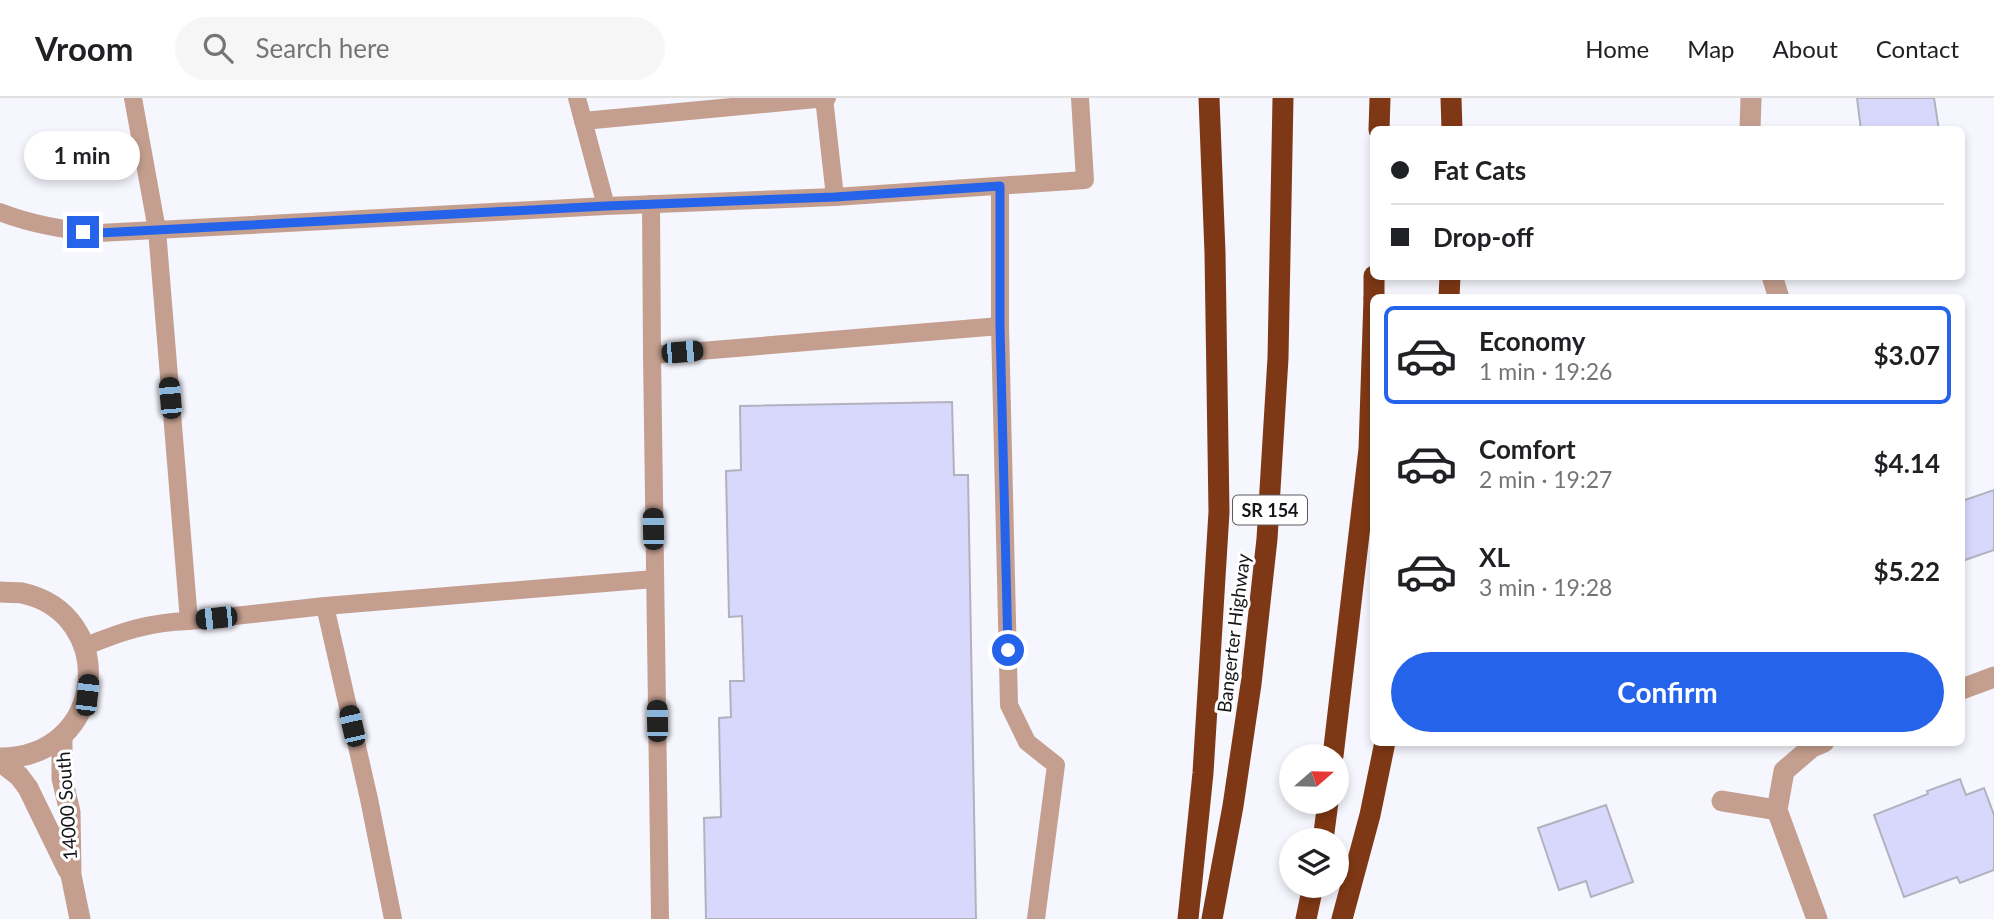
<!DOCTYPE html>
<meta charset="utf-8">
<style>
:root{--surface:#fff;--page:#f6f6f6;--text:#202124;--muted:#757577;--line:#e0e0e0;--accent:#2563eb}
body{margin:0;font-family:Lato,sans-serif;background:var(--page);color:var(--text);height:100vh;display:flex;flex-direction:column;font-size:26px;white-space:nowrap}
*{box-sizing:border-box;margin:0}
p{font-size:23px;color:var(--muted)}
.icon{flex:none;width:38px;height:38px;fill:none;stroke:currentColor;stroke-width:2;stroke-linecap:round;stroke-linejoin:round}
.map{position:relative;flex:1;overflow:hidden}
.sheet{position:absolute;left:1370px;top:196px;width:595px;height:452px;display:flex;flex-direction:column;background:var(--surface);border-radius:10px;box-shadow:0 4px 10px #0003}
.sheet>*{flex:none}
.hud{position:absolute;left:1370px;top:28px;width:595px;height:154px;border-radius:10px;box-shadow:0 4px 10px #0003;display:grid;align-content:center;height:154px;padding:0 21px;background:var(--surface)}
.needle{width:46px;rotate:70deg}
.buttons{position:absolute;left:1279px;top:646px;display:grid;gap:14px}
.buttons a{display:grid;place-items:center;width:70px;height:70px;border-radius:50%;background:var(--surface);box-shadow:0 4px 10px #0003;font-size:35px}
.end{position:absolute;width:32px;height:32px;margin:-16px;border:9px solid #2563eb;background:#fff;box-shadow:0 0 0 4px #fff}
.from{border-radius:50%}
.bubble{position:absolute;height:49px;border-radius:24px;background:var(--surface);box-shadow:0 4px 10px #0003;font-size:23px;font-weight:700;line-height:49px;text-align:center}
.car{position:absolute;width:21px;height:42px;margin:-21px -10px;border-radius:9px;box-shadow:0 0 5px 2px #0007;background:linear-gradient(#222 24%,#8ab4d8 0 40%,#222 0 76%,#8ab4d8 0 86%,#222 0)}
.hud b{display:flex;align-items:center;gap:24px;height:66px;font-size:26px}
.hud b+b{border-top:2px solid var(--line)}
.hud i{width:18px;height:18px;background:var(--text)}
ul{padding:12px 0 0;list-style:none}
li{display:flex;align-items:center;gap:21px;height:98px;margin:0 14px 10px;padding:0 7px;border:4px solid transparent;border-radius:10px}
li div{flex:1}
li b{display:block;font-size:26px}
li em{font-style:normal;font-weight:700}
li.active{border-color:var(--accent)}
li>.icon{width:63px;height:63px;stroke-width:1.5}
.action{display:flex;gap:14px;margin-top:auto;padding:14px 21px}
.action a{flex:1;height:80px;border-radius:42px;background:var(--accent);color:#fff;font-size:28px;font-weight:700;line-height:80px;text-align:center}
header{display:flex;align-items:center;gap:42px;box-sizing:border-box;height:98px;padding:0 35px;background:var(--surface);border-bottom:2px solid var(--line)}
header strong{font-size:33px}
nav{display:flex;gap:38px;margin-inline-start:auto;font-size:24px}
.search{width:490px;height:63px;background:var(--page);display:flex;align-items:center;gap:18px;box-sizing:border-box;padding:0 24px;border-radius:38px;color:var(--muted);font-size:26px}
.map>svg:first-child{display:block}
.building{fill:#d7d8fc;stroke:#b1b2bd;stroke-width:2}
.lines{fill:none;stroke-linecap:round;stroke-linejoin:round}
.lane{stroke:#c49f8f;stroke-width:18}
.street{stroke:#c49f8f;stroke-width:21}
.highway{stroke:#7f3815;stroke-width:21}
.route{stroke:#2563eb;stroke-width:9}
.labels{text-anchor:middle;dominant-baseline:central;stroke-width:6;stroke-linejoin:round;paint-order:stroke}
.shield{fill:#fff;stroke:#5b5b5e;stroke-width:2}
.shield-label{font-size:18px;font-weight:bold;fill:#151519}
.street-label{font-size:19px;fill:#151519;stroke:#fff}
</style>
<header>
<strong>Vroom</strong>
<div class="search"><svg class="icon" aria-label="search" viewBox="0 0 24 24"><circle cx="10" cy="10" r="6"/><path d="M15 15l6 6"/></svg>Search here</div>
<nav><a>Home</a><a>Map</a><a>About</a><a>Contact</a></nav>
</header>
<div class="map">
<svg width="1994" height="821" viewBox="0 0 1994 821">
<rect width="100%" height="100%" fill="#f6f6fe"/>
<g class="building">
<polygon points="1857,0 1934,0 1939,32 1861,32"/>
<polygon points="952,304 954,377 968,377 976,821 706,821 704,720 721,719 719,620 731,619 730,583 744,583 742,518 729,519 726,373 741,372 740,308"/>
<polygon points="1994,392 1994,452 1962,463 1962,403"/>
<polygon points="1960,681 1966,697 1984,690 1994,717 1994,772 1960,785 1957,779 1904,799 1874,717 1928,696 1927,693"/>
<polygon points="1606,707 1633,784 1591,799 1586,783 1559,792 1538,730"/>
</g>
<g class="lines">
<g class="lane">
<polyline points="577,0 606,108"/>
<polyline points="824,0 835,99"/>
<polyline points="583,23 827,0"/>
<polyline points="1000,88 1000,228"/>
<polyline points="651,106 652,257 1000,228 1009,607 1027,644 1056,667 1036,821"/>
<path d="M0 114C33 127 65 132 99 135L606 108 835 99 1085 82 1080 0"/>
<polyline points="652,257 660,821"/>
<polyline points="325,508 654,481"/>
<polyline points="189,523 325,508 369,701 393,821"/>
<path d="M84 549C120 534 149 524 189 523L157 132 133 0"/>
</g>
<g class="street">
<polyline points="1750,32 1751,0"/>
<polyline points="1772,178 1779,200"/>
<path d="M0 494C7 495 15 494 22 495 119 516 108 660 0 660"/>
<polyline points="1962,591 1994,579"/>
<polyline points="62,639 62,680 70,714 71,777 80,821"/>
<polyline points="0,663 19,678 28,690 68,772"/>
<polyline points="1722,703 1777,712"/>
<polyline points="1817,821 1777,712 1784,673 1812,649 1824,644"/>
</g>
<g class="highway">
<polyline points="1451,0 1452,32"/>
<polyline points="1379,32 1380,0"/>
<polyline points="1374,200 1374,178"/>
<polyline points="1449,200 1450,178"/>
<polyline points="1333,658 1369,351 1374,200"/>
<polyline points="1323,742 1328,704"/>
<polyline points="1188,821 1203,675 1219,414 1215,155 1209,0"/>
<polyline points="1212,821 1233,708 1251,586 1267,441 1278,260 1283,0"/>
<polyline points="1306,821 1313,788"/>
<polyline points="1342,821 1370,717 1385,644"/>
</g>
</g>
<g class="lines">
<polyline class="route" points="83,134 99,135 606,108 835,99 1000,88 1000,228 1008,552"/>
</g>
<g class="labels">
<rect class="shield" x="1233" y="397.5" width="74" height="29" rx="5"/>
<g class="shield-label">
<text x="1270" y="412">SR 154</text>
</g>
<g class="street-label">
<text transform="translate(1233 535) rotate(-83)">Bangerter Highway</text>
<text transform="translate(66 708) rotate(-94)">14000 South</text>
</g>
</g>
</svg>
<div class="buttons">
<a><svg class="needle" viewBox="-14 -14 28 28"><path d="M0-13l5 13h-10z" fill="#e53935"/><path d="M0 13l5-13h-10z" fill="#757577"/></svg></a>
<a><svg class="icon" aria-label="layers" viewBox="0 0 24 24"><path d="M12 4l9 5-9 5-9-5zM3 14l9 5 9-5"/></svg></a>
</div>
<i class="end from" style="left:1008px;top:552px"></i>
<i class="end" style="left:83px;top:134px"></i>
<div class="bubble" style="left:24px;top:33px;width:116px">1 min</div>
<i class="car" style="left:682px;top:254px;rotate:85deg"></i>
<i class="car" style="left:170px;top:300px;rotate:355deg"></i>
<i class="car" style="left:653px;top:431px;rotate:359deg"></i>
<i class="car" style="left:216px;top:520px;rotate:264deg"></i>
<i class="car" style="left:87px;top:597px;rotate:6deg"></i>
<i class="car" style="left:657px;top:623px;rotate:359deg"></i>
<i class="car" style="left:352px;top:628px;rotate:347deg"></i>
<div class="hud">
<b><i class="from"></i>Fat Cats</b>
<b><i></i>Drop-off</b>
</div>
<section class="sheet">
<ul>
<li class="active"><svg class="icon" aria-label="car" viewBox="0 0 24 24"><path d="M5 17H2v-5l4-1 3-4h7l3 4 3 1v5h-3M9 17h6M6 11h13"/><circle cx="7" cy="17" r="2"/><circle cx="17" cy="17" r="2"/></svg><div><b>Economy</b><p>1 min · 19:26</p></div><em>$3.07</em></li>
<li><svg class="icon" aria-label="car" viewBox="0 0 24 24"><path d="M5 17H2v-5l4-1 3-4h7l3 4 3 1v5h-3M9 17h6M6 11h13"/><circle cx="7" cy="17" r="2"/><circle cx="17" cy="17" r="2"/></svg><div><b>Comfort</b><p>2 min · 19:27</p></div><em>$4.14</em></li>
<li><svg class="icon" aria-label="car" viewBox="0 0 24 24"><path d="M5 17H2v-5l4-1 3-4h7l3 4 3 1v5h-3M9 17h6M6 11h13"/><circle cx="7" cy="17" r="2"/><circle cx="17" cy="17" r="2"/></svg><div><b>XL</b><p>3 min · 19:28</p></div><em>$5.22</em></li>
</ul>
<div class="action"><a>Confirm</a></div>
</section>
</div>
